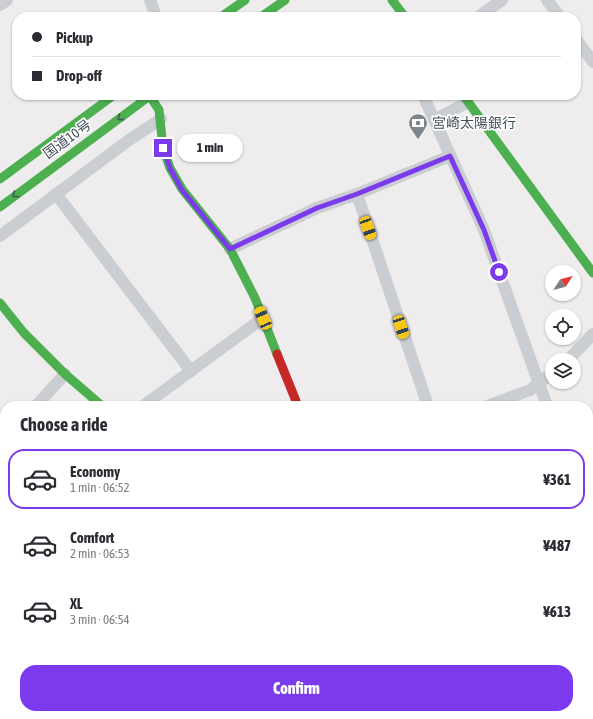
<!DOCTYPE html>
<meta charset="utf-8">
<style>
:root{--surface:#fff;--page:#f7f7f7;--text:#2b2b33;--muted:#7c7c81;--line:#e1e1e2;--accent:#7c3aed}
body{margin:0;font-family:"Asap Condensed","Noto Sans JP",sans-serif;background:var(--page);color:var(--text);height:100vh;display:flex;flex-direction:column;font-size:15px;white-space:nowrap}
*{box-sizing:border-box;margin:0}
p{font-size:13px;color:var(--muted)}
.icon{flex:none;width:22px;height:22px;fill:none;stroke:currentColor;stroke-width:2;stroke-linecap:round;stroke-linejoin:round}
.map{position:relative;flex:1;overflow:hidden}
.sheet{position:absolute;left:0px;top:401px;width:593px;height:318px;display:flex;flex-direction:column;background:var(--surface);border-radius:16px 16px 0 0;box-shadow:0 1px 3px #0004}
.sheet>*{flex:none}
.banner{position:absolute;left:12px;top:12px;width:569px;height:88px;border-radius:16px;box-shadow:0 1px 3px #0004;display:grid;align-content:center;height:88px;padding:0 20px;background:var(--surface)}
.needle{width:26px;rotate:54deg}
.controls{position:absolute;left:545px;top:265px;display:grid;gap:8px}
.controls a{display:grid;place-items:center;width:36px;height:36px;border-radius:50%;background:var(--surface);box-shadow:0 1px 3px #0004;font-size:20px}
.end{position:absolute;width:18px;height:18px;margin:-9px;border:5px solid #7c3aed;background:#fff;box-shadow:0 0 0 2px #fff}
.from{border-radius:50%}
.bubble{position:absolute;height:28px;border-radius:14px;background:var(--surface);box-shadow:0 1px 3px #0004;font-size:13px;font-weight:800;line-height:28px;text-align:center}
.car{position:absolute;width:12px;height:24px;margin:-12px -6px;border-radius:5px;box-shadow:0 0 3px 1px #0007;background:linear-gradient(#f5c518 24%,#345 0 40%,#f5c518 0 76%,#345 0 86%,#f5c518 0)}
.banner b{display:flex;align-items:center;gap:14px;height:38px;font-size:15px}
.banner b+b{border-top:1px solid var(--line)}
.banner i{width:10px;height:10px;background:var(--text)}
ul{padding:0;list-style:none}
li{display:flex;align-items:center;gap:12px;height:60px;margin:0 8px 6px;padding:0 12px;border:2px solid transparent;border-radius:16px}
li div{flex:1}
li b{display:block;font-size:15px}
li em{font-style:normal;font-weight:800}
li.active{border-color:var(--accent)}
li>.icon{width:36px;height:36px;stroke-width:1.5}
h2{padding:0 20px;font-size:18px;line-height:48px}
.cta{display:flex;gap:8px;margin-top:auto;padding:8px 20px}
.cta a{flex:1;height:46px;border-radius:16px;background:var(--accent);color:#fff;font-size:16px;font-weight:800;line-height:46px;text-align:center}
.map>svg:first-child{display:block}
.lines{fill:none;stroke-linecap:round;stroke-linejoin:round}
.street{stroke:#cacdd1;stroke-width:12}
.fast{stroke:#4caf50;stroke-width:9}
.jam{stroke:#c62828;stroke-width:9}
.oneway{stroke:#435859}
.route{stroke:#7c3aed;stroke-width:5}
.labels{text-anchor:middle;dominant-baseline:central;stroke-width:3.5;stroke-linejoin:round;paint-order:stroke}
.poi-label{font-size:14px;fill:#424e5a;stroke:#fff;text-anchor:start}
.street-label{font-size:14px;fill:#424e5a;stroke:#fff}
</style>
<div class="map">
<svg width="593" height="719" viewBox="0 0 593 719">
<rect width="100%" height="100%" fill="#eeecec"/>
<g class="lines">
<g class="street">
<polyline points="150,0 156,17"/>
<polyline points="547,0 560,17"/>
<polyline points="0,5 7,0"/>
<polyline points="478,17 502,0"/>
<polyline points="576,39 593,62"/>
<polyline points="423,95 484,230 547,406"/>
<polyline points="434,120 468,102"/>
<polyline points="56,194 191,371"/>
<polyline points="357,194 428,406"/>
<polyline points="0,236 129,140 161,119"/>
<polyline points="230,249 317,208 357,194 450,156"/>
<polyline points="568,360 593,334"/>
<polyline points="36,406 65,374"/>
<polyline points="143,406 263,318"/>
<polyline points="487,406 530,390 552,373"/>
<polyline points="0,446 5,440"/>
<polyline points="0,496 5,501"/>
<polyline points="588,553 593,550"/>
<polyline points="588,566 593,591"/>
<polyline points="0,667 5,672"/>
<polyline points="49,714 54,719"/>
<polyline points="228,714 233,719"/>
<polyline points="35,719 40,714"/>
<polyline points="212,719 217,714"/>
<polyline points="263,719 268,714"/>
<polyline points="452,719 457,714"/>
</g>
<g class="fast">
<polyline points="392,0 405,17"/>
<polyline points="221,17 245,0"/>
<polyline points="261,17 285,0"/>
<polyline points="463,95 593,273"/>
<polyline points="150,96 159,110 163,148 170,168 182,189 230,249 255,298 277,354"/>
<polyline points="0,179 114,95"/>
<polyline points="0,207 151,95"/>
<polyline points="0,303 24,333 65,374 102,406"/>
<polyline points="472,714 478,719"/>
</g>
<polyline class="jam" points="277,354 298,406"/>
</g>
<defs><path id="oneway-chevron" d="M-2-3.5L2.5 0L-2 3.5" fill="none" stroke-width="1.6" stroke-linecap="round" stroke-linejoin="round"/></defs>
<g class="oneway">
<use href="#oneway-chevron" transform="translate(120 118) rotate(144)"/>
<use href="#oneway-chevron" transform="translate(15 195) rotate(144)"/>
</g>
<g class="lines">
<polyline class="route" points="163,148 170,168 182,190 230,249 317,208 357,194 450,156 484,230 499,272"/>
</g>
<defs>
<symbol id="bank-pin" viewBox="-11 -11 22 30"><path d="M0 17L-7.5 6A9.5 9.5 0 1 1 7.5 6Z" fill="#7e858d" stroke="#fff"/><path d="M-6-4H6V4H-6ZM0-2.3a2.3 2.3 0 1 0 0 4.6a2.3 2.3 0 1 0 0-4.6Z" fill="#fff"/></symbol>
</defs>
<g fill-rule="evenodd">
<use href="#bank-pin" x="407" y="112" width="22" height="30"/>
</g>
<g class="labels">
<g class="poi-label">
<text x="432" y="123">宮崎太陽銀行</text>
</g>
<g class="street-label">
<text transform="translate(67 139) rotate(-36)">国道10号</text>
</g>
</g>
</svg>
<div class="controls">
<a><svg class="needle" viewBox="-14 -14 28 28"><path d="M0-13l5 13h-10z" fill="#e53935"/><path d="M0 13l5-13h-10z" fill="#7c7c81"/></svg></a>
<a><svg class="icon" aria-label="locate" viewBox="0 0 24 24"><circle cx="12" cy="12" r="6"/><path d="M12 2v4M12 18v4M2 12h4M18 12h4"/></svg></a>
<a><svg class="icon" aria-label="layers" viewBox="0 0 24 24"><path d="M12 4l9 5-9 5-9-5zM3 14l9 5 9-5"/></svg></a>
</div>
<i class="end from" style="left:499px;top:272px"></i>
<i class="end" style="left:163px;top:148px"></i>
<div class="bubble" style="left:177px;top:134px;width:66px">1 min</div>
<i class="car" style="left:368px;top:228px;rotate:160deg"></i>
<i class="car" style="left:263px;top:318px;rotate:337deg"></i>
<i class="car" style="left:401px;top:327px;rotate:162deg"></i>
<div class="banner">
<b><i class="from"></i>Pickup</b>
<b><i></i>Drop-off</b>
</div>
<section class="sheet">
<h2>Choose a ride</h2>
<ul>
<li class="active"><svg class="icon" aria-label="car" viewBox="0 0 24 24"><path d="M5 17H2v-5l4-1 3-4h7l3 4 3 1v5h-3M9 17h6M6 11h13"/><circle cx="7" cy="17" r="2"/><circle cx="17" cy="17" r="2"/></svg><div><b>Economy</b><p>1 min · 06:52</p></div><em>¥361</em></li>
<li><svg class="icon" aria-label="car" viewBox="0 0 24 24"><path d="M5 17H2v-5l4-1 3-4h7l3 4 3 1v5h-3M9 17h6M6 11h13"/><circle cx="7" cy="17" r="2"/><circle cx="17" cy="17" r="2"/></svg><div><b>Comfort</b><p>2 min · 06:53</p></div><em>¥487</em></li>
<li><svg class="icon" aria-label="car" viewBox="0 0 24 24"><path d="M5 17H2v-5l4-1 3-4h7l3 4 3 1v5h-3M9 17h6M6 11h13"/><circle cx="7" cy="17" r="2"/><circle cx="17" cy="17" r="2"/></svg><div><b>XL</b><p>3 min · 06:54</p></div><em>¥613</em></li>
</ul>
<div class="cta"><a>Confirm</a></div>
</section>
</div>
